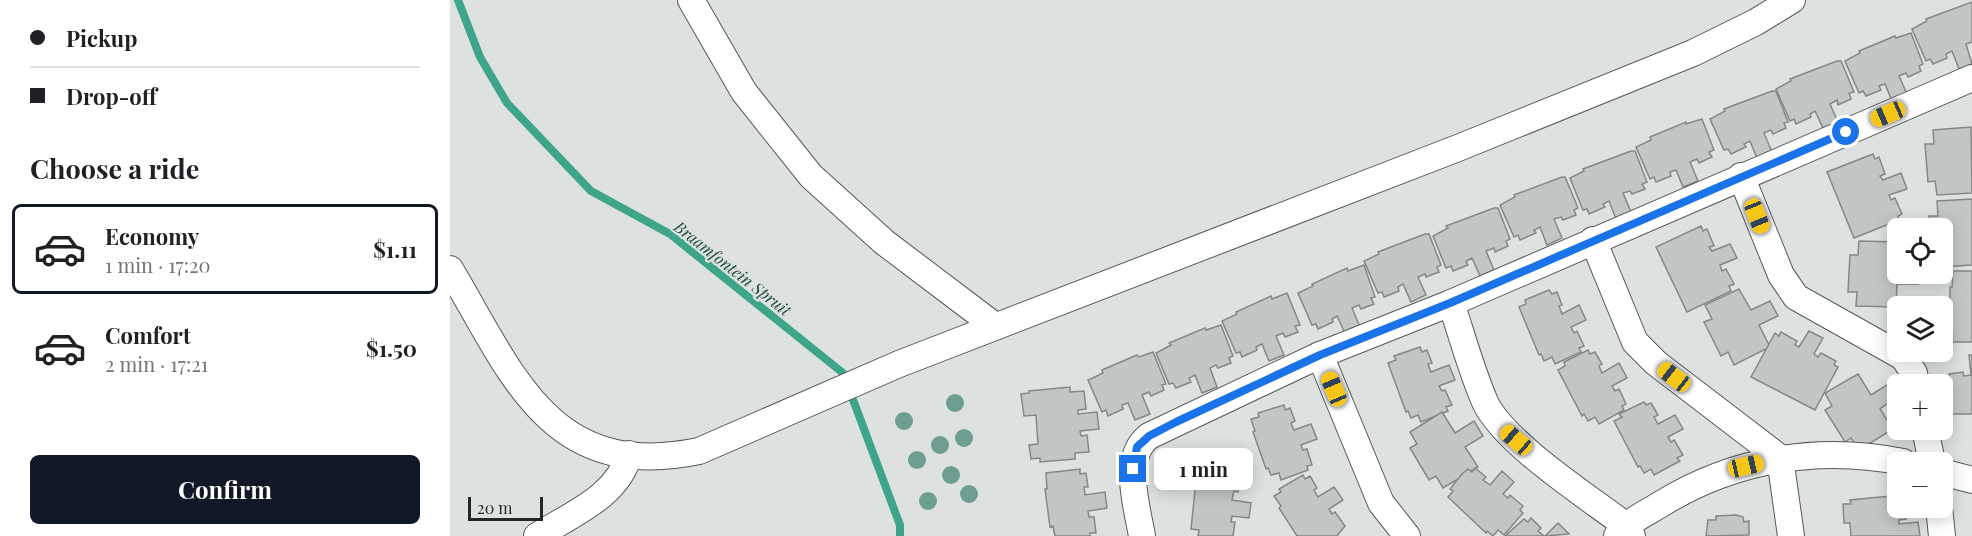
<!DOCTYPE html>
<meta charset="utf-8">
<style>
:root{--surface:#fff;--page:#f2f2f2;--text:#202124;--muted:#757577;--line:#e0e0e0;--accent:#111827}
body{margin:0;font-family:"Playfair Display",serif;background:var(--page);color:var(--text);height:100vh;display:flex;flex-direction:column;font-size:22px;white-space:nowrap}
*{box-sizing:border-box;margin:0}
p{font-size:20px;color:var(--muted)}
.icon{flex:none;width:33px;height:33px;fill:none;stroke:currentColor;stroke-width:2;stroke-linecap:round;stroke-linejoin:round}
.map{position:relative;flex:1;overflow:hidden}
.side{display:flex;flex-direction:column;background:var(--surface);width:450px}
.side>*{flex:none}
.top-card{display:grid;align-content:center;height:132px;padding:0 30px;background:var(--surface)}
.controls{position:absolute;left:1437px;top:218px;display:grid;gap:12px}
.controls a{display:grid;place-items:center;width:66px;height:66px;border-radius:9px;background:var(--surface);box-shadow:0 3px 15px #0003;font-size:30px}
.scale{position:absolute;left:18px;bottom:15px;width:75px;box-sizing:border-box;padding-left:6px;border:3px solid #252626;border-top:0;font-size:16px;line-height:21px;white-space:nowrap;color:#252626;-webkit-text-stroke:4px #dde2e0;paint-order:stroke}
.end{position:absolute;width:27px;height:27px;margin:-14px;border:8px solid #1a73e8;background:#fff;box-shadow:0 0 0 3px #fff}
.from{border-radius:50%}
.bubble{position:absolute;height:42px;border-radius:9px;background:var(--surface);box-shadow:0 3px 15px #0003;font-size:20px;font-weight:700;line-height:42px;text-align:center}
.car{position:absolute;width:18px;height:36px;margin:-18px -9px;border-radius:8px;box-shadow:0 0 4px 2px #0007;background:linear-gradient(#f5c518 24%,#345 0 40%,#f5c518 0 76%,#345 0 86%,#f5c518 0)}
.top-card b{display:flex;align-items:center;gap:21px;height:57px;font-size:22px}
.top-card b+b{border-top:2px solid var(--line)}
.top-card i{width:15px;height:15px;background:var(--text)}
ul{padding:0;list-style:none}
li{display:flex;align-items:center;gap:18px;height:90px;margin:0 12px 9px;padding:0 18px;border:3px solid transparent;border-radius:9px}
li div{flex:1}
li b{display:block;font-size:22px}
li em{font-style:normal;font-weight:700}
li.on{border-color:var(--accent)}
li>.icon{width:54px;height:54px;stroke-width:1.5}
h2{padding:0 30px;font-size:27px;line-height:72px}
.button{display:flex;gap:12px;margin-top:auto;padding:12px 30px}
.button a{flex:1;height:69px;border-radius:9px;background:var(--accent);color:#fff;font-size:24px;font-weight:700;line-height:69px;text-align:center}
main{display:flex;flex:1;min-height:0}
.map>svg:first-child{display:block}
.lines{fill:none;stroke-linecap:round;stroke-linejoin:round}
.stream{stroke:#3ea58a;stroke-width:8}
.building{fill:#c2c6c5;stroke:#848887;stroke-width:1.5}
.minor-casing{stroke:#555957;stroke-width:28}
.minor{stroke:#fff;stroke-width:26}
.tree{fill:#6e9d91}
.route{stroke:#1a73e8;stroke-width:8}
.labels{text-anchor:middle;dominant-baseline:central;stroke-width:4.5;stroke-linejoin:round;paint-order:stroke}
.water-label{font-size:16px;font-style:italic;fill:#1d493d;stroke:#dde2e0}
</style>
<main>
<section class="side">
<div class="top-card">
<b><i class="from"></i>Pickup</b>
<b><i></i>Drop-off</b>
</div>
<h2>Choose a ride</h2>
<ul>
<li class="on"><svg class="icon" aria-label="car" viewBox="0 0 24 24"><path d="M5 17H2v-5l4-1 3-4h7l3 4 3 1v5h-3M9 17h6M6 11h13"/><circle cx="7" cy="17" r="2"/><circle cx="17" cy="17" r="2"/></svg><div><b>Economy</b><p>1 min · 17:20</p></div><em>$1.11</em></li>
<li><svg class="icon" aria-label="car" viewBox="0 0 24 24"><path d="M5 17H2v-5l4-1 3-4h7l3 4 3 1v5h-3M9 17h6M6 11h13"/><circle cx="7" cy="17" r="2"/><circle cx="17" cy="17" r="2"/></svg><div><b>Comfort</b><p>2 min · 17:21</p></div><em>$1.50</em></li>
</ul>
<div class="button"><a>Confirm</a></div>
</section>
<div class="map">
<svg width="1522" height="536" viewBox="0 0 1522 536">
<rect width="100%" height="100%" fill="#dde2e0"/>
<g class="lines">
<polyline class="stream" points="8,0 30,57 57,103 141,191 220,234 393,373 450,525 450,536"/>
</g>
<g class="building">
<polygon points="1522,2 1522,42 1516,44 1522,64 1509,69 1502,51 1496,54 1497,58 1483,64 1480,59 1476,61 1462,29 1477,21 1476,19"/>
<polygon points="1461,33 1473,64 1469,66 1471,71 1458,77 1456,73 1449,76 1457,94 1442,101 1435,84 1429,86 1431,90 1416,96 1413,91 1409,93 1395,61 1410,53 1409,51 1445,36 1446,38"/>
<polygon points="1387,61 1391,61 1404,92 1399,93 1401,99 1388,105 1387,100 1380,104 1388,122 1373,128 1365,111 1360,114 1361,117 1346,124 1344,119 1340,121 1326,89 1341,81 1340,79"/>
<polygon points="1322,91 1326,91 1338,122 1334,123 1336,128 1323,134 1321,130 1314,133 1322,152 1307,158 1300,141 1294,144 1296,147 1281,154 1278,149 1274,150 1260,119 1275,111 1274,109"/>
<polygon points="1252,119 1264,150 1259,152 1262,157 1249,163 1247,159 1240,162 1248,181 1233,187 1226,170 1220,172 1221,176 1206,182 1204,177 1200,179 1186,147 1201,140 1200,137 1236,122 1236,124"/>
<polygon points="1521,127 1522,193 1487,195 1485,181 1478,182 1475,144 1484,144 1483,130"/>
<polygon points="1181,151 1185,151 1197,182 1192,184 1195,189 1182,194 1180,191 1173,193 1181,212 1166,219 1159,201 1153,204 1155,207 1139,214 1137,209 1133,210 1120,178 1134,171 1133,169"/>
<polygon points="1423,154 1425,159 1429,157 1435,174 1430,176 1433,180 1451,173 1457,189 1439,195 1441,200 1445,198 1452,214 1448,216 1449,220 1404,238 1377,172"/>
<polygon points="1112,177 1115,177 1128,208 1124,210 1126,215 1113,220 1111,217 1104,219 1112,238 1097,245 1090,227 1084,230 1086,233 1070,240 1068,235 1064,237 1050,205 1065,197 1064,195"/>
<polygon points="1522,199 1522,265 1492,267 1492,228 1480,228 1479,216 1488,216 1487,201"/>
<polygon points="1044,208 1048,208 1060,239 1056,241 1058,246 1045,252 1044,248 1036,251 1044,270 1030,276 1022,258 1016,261 1018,265 1003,271 1001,266 996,268 983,236 998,228 996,226"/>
<polygon points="1251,226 1253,231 1257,229 1264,246 1259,247 1262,251 1280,244 1287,258 1270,265 1272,271 1276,269 1284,284 1279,286 1281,291 1237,312 1206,247"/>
<polygon points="975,234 979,234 991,265 987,267 989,272 976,277 975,274 968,277 976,295 961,302 953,284 948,287 949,291 934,297 932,292 928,293 914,261 929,254 928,252"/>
<polygon points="1409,241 1447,242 1448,273 1468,273 1468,284 1447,284 1446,307 1406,306 1407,292 1398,292 1400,255 1408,255"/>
<polygon points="914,265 925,297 921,298 924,304 911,309 909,305 902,308 910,327 895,333 887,316 882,319 883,322 868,329 866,324 862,325 848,293 863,286 862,284 897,268 898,271"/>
<polygon points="1503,271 1522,271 1522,342 1503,342 1502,326 1500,326 1500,287 1502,287"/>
<polygon points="1289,289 1301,310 1320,301 1328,316 1309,325 1320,347 1284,365 1278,352 1271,356 1254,322 1262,319 1255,305"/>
<polygon points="1099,290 1102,294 1107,292 1112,305 1109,306 1112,314 1129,305 1136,320 1121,327 1124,333 1127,331 1134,346 1129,348 1131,352 1105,364 1102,357 1094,361 1091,354 1089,355 1069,307 1076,304 1075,300"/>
<polygon points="837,293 850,325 845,326 848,332 835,337 833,333 826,336 834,355 819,361 812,344 806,347 807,350 792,357 790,352 786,353 772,321 787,314 786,312 821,296 822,299"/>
<polygon points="771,325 783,356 779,358 781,363 768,368 766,365 760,368 767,387 752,393 745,375 739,378 741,382 726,388 723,383 719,384 706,353 721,345 719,343 755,328 756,330"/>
<polygon points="1359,331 1373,338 1364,354 1368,357 1371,353 1386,361 1384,365 1388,367 1365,410 1301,377 1325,333 1329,336 1331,332 1347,341 1345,345 1349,347"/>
<polygon points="970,347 972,352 977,350 982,363 978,364 981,372 999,365 1005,380 989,386 992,391 995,390 1002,405 996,407 998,411 971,422 968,415 961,418 958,411 956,412 938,363 946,360 944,356"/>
<polygon points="1138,350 1140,354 1145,352 1152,364 1149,366 1152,373 1169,363 1177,378 1162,386 1165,391 1169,389 1176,404 1172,406 1174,410 1149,424 1145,417 1138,421 1134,414 1132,416 1108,370 1115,366 1114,362"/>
<polygon points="703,352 716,384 712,385 714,390 701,396 699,392 692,395 700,414 685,420 678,403 672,405 673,409 658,416 656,410 652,412 638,380 653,373 652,370 687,355 689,357"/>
<polygon points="1519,355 1522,355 1522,414 1502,414 1498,413 1495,380 1500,379 1499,374 1513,372 1514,376 1521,375"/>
<polygon points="1408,374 1421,395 1440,383 1448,396 1430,409 1443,429 1409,450 1401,438 1395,442 1375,410 1382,406 1375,393"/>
<polygon points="620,387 620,392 634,391 636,409 628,410 628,414 647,412 649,429 630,431 631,436 637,435 639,452 625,453 625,459 590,462 590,458 581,459 579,445 588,444 586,415 574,416 571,394 579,393 579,391"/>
<polygon points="1194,402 1196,405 1201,403 1208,415 1204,417 1208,424 1225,415 1233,429 1218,437 1221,442 1224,440 1233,455 1227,458 1230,461 1204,475 1201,469 1194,473 1190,466 1188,467 1164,421 1172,417 1169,414"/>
<polygon points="834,405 835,410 840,408 845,421 841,423 844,430 861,424 867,439 851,445 853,450 857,449 862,465 857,466 858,470 831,480 829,473 821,475 818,468 816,469 803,432 805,431 801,419 809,417 808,413"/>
<polygon points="992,412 1005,433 1024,421 1033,436 1015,447 1028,467 993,488 986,476 979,480 960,448 967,444 960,432"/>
<polygon points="759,467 785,473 784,477 790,478 788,492 784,491 782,500 801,503 799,518 782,516 781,522 785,522 783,536 748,536 749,530 741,529 746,481 748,482 750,470 758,471"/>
<polygon points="1025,468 1036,477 1033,480 1040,485 1052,471 1064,482 1053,494 1058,498 1060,495 1073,506 1070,510 1073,513 1054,535 1048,530 1043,536 1037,531 1036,533 998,497 1003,491 1000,489 1012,474 1018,469 1022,472"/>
<polygon points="630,469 630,474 636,473 638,487 634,487 635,495 655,492 657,508 638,511 639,517 644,517 646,533 640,533 640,536 605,536 603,526 600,527 595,489 597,489 596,473"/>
<polygon points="853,475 855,479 860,476 867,488 864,490 868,497 884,487 893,500 879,509 882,514 885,512 895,526 887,536 847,536 829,508 831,506 824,496 831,492 829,489"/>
<polygon points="1440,496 1440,502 1448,502 1448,507 1455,507 1456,519 1449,520 1449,524 1468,522 1470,536 1401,536 1400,523 1394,523 1393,504 1401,504 1400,500"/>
<polygon points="1286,515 1293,517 1294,522 1299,521 1299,535 1256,536 1258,520 1266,520 1266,516"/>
<polygon points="1081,518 1091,528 1088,531 1094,536 1055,536 1074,519 1078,522"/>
<polygon points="1108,523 1119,534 1095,536"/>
</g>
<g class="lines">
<defs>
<g id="minor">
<polyline points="241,0 294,92 361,176 434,242 545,326"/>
<polyline points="1291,176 1331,275 1346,297 1453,357 1464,373 1466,384"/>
<polyline points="1143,240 1185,342 1206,363 1330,458 1341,536"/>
<path d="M0 269C63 375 100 482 249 451L449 364 1008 148 1243 53 1306 22 1342 0"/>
<path d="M1001 303C1012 335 1021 370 1035 402 1054 443 1137 496 1175 525L1182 536"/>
<polyline points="870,355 931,503 957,536"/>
<polyline points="1475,429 1482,462"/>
<polyline points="1492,472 1522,480"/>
<polyline points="1489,507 1492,536"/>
<path d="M87 536C120 515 169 496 179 454"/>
<path d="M692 536C687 506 671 458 699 436L870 355 1001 303 1522 78"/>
<path d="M1167 536C1178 521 1195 514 1211 504 1284 459 1368 445 1453 462"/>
</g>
</defs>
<use href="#minor" class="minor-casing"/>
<use href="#minor" class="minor"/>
</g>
<g class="tree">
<circle cx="505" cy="403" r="9"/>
<circle cx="454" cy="421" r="9"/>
<circle cx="514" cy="438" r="9"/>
<circle cx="490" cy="445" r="9"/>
<circle cx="467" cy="460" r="9"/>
<circle cx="501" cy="475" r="9"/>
<circle cx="519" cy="494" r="9"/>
<circle cx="478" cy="501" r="9"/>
</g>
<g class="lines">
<polyline class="route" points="683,469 687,447 699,436 726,422 870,355 1000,303 1396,132"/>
</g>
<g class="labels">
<g class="water-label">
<text transform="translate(283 268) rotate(38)">Braamfontein Spruit</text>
</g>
</g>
</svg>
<div class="controls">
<a><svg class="icon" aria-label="locate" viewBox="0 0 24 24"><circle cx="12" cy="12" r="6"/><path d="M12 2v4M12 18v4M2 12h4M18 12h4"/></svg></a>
<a><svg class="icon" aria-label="layers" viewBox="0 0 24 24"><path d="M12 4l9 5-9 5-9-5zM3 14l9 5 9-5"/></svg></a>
<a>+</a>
<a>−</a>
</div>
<div class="scale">20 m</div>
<i class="end from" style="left:1396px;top:132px"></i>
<i class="end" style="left:683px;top:469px"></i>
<div class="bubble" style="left:704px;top:448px;width:99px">1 min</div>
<i class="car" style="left:1438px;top:114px;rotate:247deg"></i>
<i class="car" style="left:1307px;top:216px;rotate:158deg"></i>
<i class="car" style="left:1224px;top:377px;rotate:308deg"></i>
<i class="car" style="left:884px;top:389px;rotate:337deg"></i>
<i class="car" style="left:1066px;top:440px;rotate:311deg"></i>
<i class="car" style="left:1296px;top:466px;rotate:77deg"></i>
</div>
</main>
